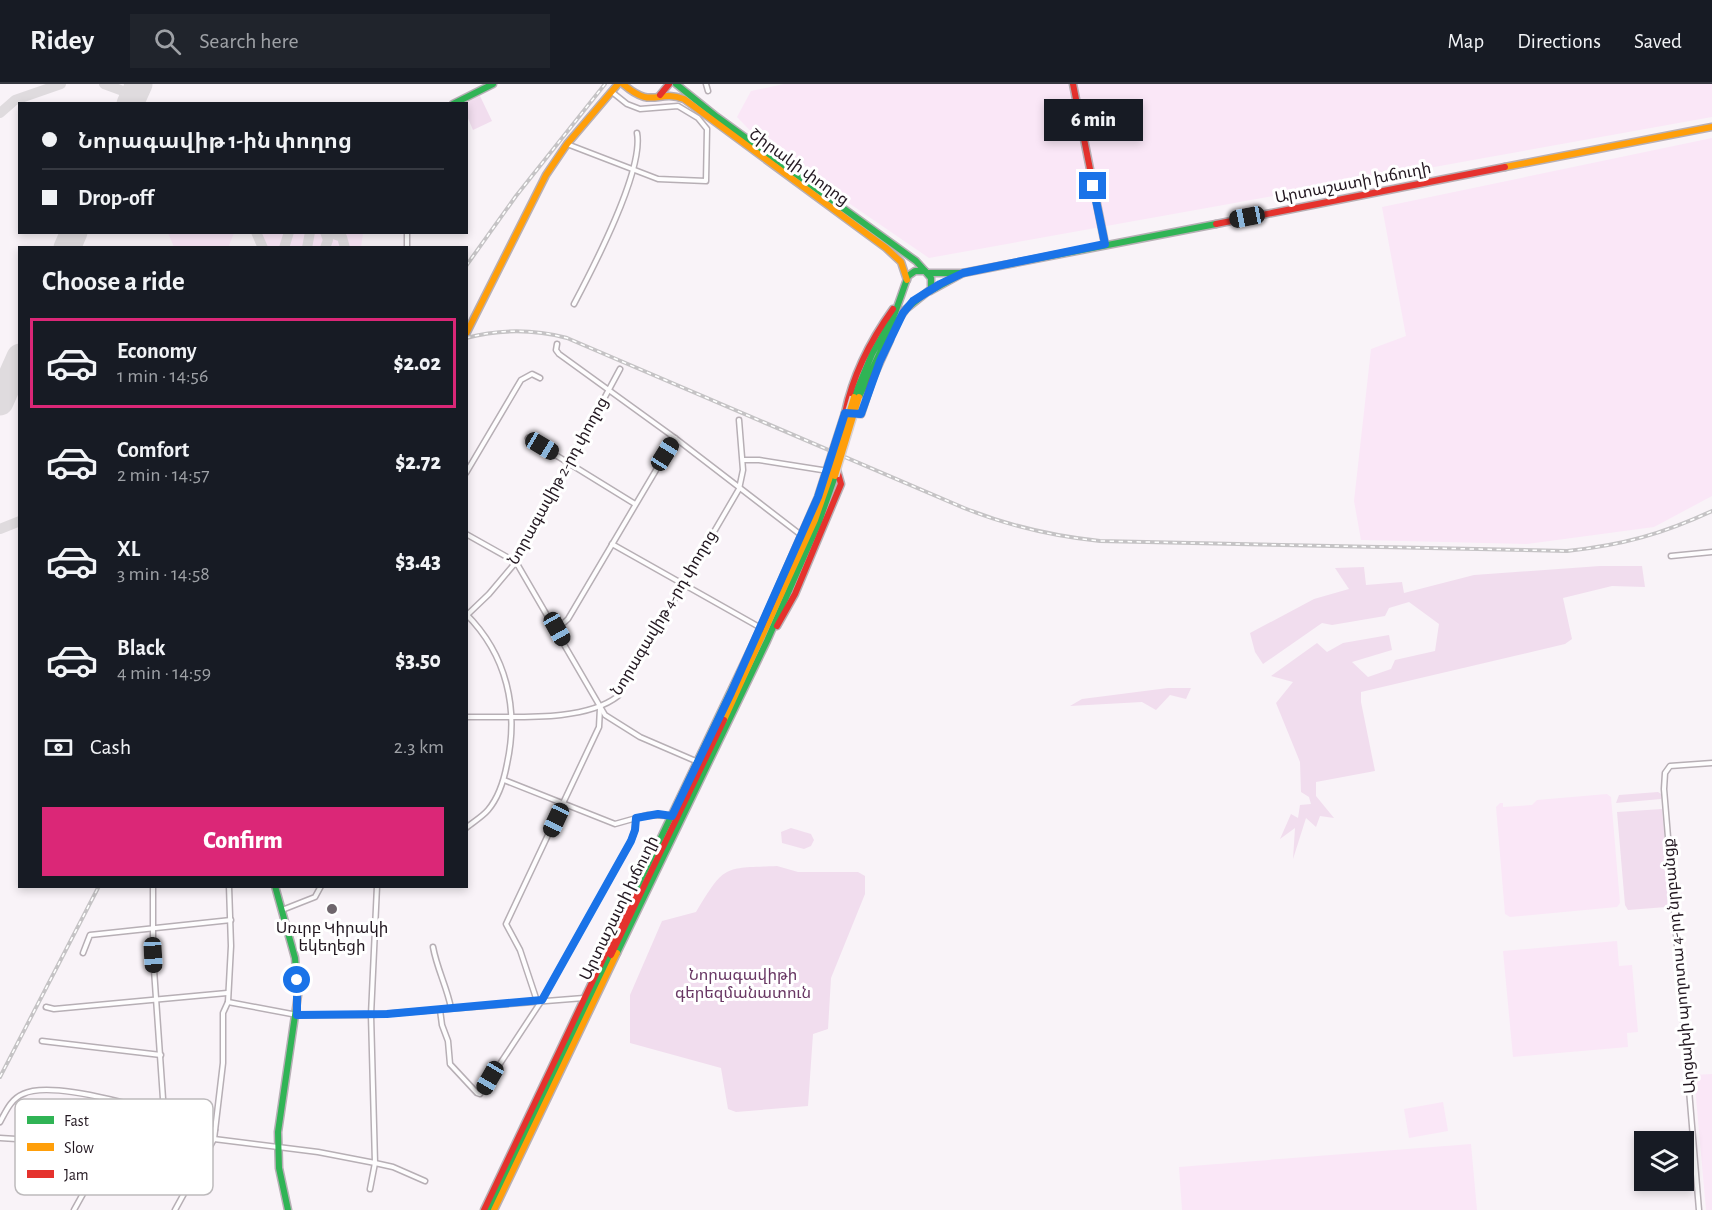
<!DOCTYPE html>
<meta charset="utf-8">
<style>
:root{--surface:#171b24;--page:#20242c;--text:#f1f3f6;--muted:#9ea1a6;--line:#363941;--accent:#db2777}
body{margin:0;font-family:"Alegreya Sans","Noto Sans Armenian",sans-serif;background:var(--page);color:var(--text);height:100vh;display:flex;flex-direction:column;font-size:22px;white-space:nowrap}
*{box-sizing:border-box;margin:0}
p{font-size:20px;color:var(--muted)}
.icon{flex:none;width:33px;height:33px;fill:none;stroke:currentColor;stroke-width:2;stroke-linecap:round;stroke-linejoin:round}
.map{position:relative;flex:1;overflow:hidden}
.drawer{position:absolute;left:18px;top:162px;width:450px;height:642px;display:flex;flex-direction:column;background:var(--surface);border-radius:0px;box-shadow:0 3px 9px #0003}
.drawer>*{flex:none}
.top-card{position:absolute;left:18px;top:18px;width:450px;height:132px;border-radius:0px;box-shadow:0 3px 9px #0003;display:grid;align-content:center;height:132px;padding:0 24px;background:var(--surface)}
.controls{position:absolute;left:1634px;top:1047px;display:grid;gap:12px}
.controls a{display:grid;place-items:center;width:60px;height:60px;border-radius:0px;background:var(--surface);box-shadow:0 3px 9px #0003;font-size:30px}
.end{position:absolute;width:27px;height:27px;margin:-14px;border:8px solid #1a73e8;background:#fff;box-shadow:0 0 0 3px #fff}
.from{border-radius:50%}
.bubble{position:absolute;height:42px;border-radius:0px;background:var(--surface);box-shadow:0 3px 9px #0003;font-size:20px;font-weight:800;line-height:42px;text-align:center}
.car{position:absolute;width:18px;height:36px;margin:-18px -9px;border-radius:8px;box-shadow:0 0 4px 2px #0007;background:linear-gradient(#222 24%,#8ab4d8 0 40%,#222 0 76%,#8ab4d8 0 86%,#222 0)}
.top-card b{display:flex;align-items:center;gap:21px;height:57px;font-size:22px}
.top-card b+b{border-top:2px solid var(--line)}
.top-card i{width:15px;height:15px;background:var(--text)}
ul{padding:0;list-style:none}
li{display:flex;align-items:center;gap:18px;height:90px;margin:0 12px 9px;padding:0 12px;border:3px solid transparent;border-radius:0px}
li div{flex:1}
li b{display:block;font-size:22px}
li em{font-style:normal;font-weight:800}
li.active{border-color:var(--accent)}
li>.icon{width:54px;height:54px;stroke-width:1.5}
h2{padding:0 24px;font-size:27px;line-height:72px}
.pay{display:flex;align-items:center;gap:15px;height:66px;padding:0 24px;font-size:22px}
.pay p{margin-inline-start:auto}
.primary-button{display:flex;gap:12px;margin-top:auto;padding:12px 24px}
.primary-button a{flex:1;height:69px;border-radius:0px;background:var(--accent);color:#fff;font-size:24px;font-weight:800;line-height:69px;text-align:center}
header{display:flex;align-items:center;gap:36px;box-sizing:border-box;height:84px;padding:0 30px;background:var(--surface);border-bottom:2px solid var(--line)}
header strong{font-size:28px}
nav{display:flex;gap:33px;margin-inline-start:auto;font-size:21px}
.search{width:420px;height:54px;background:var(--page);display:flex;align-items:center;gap:15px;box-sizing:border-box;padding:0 21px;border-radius:0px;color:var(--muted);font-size:22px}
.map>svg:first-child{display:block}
.built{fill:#fae7f7}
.green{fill:#f1ddee}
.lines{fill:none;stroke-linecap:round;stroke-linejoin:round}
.taxiway{stroke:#dfdbde;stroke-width:10}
.runway{stroke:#dfdbde;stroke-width:27}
.street-casing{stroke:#b7afb5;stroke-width:7}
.fast-casing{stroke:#b7afb5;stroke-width:9}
.slow-casing{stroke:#b7afb5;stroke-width:9}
.jam-casing{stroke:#b7afb5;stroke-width:9}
.street{stroke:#fefdfe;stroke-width:4}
.fast{stroke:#30b455;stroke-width:6}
.slow{stroke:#ff9f0a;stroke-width:6}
.jam{stroke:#e5322d;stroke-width:6}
.rail-casing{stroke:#c5c3c5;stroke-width:4}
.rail{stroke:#fff;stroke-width:1.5;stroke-dasharray:4.5;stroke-linecap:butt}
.slow-bridge-casing{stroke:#d5d1d5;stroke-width:9;stroke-linecap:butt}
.slow-bridge{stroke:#ff9f0a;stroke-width:6}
.route{stroke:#1a73e8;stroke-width:8}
.poi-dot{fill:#6e656c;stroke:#fff;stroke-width:2}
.labels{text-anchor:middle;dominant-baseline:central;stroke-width:6;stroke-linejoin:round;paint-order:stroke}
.street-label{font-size:16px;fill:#231821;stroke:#fff}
.poi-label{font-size:16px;fill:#231821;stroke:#fff}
.park-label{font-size:16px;fill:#693864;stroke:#fff}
.key{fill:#fff;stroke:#bdbabc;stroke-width:1.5}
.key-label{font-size:16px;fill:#231821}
</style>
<header>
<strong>Ridey</strong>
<div class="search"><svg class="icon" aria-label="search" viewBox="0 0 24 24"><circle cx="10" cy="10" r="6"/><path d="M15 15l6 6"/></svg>Search here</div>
<nav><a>Map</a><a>Directions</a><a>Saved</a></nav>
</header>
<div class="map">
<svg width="1712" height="1126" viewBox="0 0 1712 1126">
<rect width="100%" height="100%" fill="#f9f3f8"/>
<g class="built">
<polygon points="784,0 1712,0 1712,33 929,174 764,61 737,33 751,7"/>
<polygon points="1712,54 1712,412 1654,443 1527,460 1361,456 1354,417 1371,265 1406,252 1382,123"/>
<polygon points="168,149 234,149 228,164 174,163"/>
<polygon points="252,149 363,149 361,164 258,163"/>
<polygon points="1607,710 1611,713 1620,819 1617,823 1510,833 1505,830 1496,723 1500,719 1503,719 1503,723 1532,721 1537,716"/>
<polygon points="1617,857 1619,882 1632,881 1638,948 1627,949 1628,963 1513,973 1503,867"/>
<polygon points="1712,990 1712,1126 1706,1126 1694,991"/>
<polygon points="1443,1018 1448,1047 1409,1054 1404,1025"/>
<polygon points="1471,1060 1477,1126 1182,1126 1179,1083"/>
</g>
<g class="green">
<polygon points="480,12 492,37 473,46 467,32 465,19"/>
<polygon points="1600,482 1642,482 1645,503 1612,502 1563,514 1572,555 1565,560 1361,608 1361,618 1375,687 1316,698 1316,712 1334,734 1320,732 1316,743 1306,734 1293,775 1295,744 1280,755 1291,730 1298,734 1300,721 1311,720 1309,713 1301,708 1300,678 1276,619 1293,598 1271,592 1317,559 1327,568 1343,559 1389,551 1392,566 1352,578 1368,593 1391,585 1395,576 1435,567 1439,540 1409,518 1389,524 1385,532 1332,541 1322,539 1263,580 1255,568 1250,549 1314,515 1349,505 1335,484 1364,483 1366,501 1402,498 1404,509 1474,491"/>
<polygon points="1168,604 1191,604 1186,615 1170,611 1156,626 1142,618 1070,622 1082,615"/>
<polygon points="1658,708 1661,710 1661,715 1616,719 1619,711"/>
<polygon points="1662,725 1670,818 1666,823 1628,826 1625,821 1617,728"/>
<polygon points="791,744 811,750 814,756 811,762 804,765 782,759 781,748"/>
<path d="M777 782 798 788H858L865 792V810L831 894 828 945 813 950 808 1022 736 1028 728 1025 721 984 630 959V911L662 837 696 828C725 781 722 784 777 782Z"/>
</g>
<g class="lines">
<g class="taxiway">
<polyline points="104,0 134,11"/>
<polyline points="0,29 15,16 61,0"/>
<polyline points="256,148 263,164"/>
<polyline points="328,148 342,153 345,164"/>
<polyline points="284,164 289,148"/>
<polyline points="307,164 310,148"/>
<polyline points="325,164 328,156 325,148"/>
<polyline points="0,445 20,437"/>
</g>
<g class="runway">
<polyline points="130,20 139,0"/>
<polyline points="67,164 74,148"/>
<polyline points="0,318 20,273"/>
</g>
<defs>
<g id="street">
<polyline points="706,0 708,7"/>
<polyline points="567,60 658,95 706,97 707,45 698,34 678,22 640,25 627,20 612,8"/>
<polyline points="407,164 407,148"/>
<path d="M574 220C593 184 644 87 637 49"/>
<polyline points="557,260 556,266 559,270 675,354 801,451"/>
<polyline points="528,354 635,420"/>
<polyline points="743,376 759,376 822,386"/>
<polyline points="466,389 521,296 532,290 540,294"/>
<polyline points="466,450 516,478 605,631 640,653 698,678"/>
<polyline points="612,460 761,544"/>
<polyline points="1671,472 1712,468"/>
<path d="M466 530C507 571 519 625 507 680 504 696 499 713 488 726 482 733 473 738 466 744"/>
<polyline points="466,532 489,510 516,478 620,285"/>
<polyline points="557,545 568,535 675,354"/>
<path d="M466 633C509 632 584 639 618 612L739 405 743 386 739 336"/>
<polyline points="504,696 615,740 647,731 672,732"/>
<polyline points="153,802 153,871 164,1029"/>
<polyline points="282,826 315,813 321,802"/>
<path d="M433 863C437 885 447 903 451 924"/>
<polyline points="83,869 90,851 231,836"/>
<polyline points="537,917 520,866 506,840 599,643 600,624"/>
<polyline points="228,918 297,931 371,931 584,914"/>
<polyline points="46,923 54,925 227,909"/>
<polyline points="440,926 442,941 448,957 450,980 477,1009 480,1010 542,916 631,757 635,746 636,734"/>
<polyline points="42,957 161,971"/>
<path d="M0 1038C6 1027 11 1015 23 1010 57 993 177 1034 215 1046"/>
<polyline points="0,1054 97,1060 181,1090 189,1097"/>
<polyline points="214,1055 318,1068 375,1079 393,1083 425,1097"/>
<polyline points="370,1105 375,1079 371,931 377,802"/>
<polyline points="74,1126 109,1063"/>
<polyline points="175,1126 214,1055 223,979 223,929 228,918 231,862 229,802"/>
<polyline points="1699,1126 1664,705 1665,689 1670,682 1712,679"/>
</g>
<g id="fast">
<polyline points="676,0 717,33 916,177 925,187"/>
<polyline points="453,20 493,0"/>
<polyline points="928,189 963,189 1216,140"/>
<polyline points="930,207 963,189"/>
<polyline points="854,313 872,270 895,229 908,192 915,187 925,187 931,194 931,205 906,225 891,245 859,313"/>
<polyline points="275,802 295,874 298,911 278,1048 279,1084 288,1126"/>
<polyline points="635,808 760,546"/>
<polyline points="617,869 767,557 819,438 835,392"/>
<polyline points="489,1126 611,871"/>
</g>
<g id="slow">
<path d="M623 0C653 26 656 5 684 15L886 164 901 178 907 196"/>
<polyline points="1505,83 1712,43"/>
<polyline points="466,250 546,91 567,60 618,0"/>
<polyline points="724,636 815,436 831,390"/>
<polyline points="494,1126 617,869"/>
</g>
<g id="jam">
<polyline points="1073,0 1105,160"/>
<polyline points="660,11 669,0"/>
<polyline points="1216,140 1505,83"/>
<path d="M890 256 872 296 861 330 845 329C853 290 870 257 893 225"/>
<polyline points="777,542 795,510 841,400 837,386 829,382"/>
<polyline points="760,546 818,413 845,329"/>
<polyline points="611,871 724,636"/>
<polyline points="484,1126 635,808"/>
</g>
</defs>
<use href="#street" class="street-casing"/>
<use href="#fast" class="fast-casing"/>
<use href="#slow" class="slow-casing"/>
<use href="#jam" class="jam-casing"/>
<use href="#street" class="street"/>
<use href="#fast" class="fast"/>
<use href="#slow" class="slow"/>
<use href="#jam" class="jam"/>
<defs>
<g id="rail">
<polyline points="466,182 516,112 605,0"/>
<path d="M466 254C500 245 533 245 567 254L964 424C1009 442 1052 452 1100 457L1567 467C1623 461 1662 450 1712 427"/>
<polyline points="0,993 99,802"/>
</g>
</defs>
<use href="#rail" class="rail-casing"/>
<use href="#rail" class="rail"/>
<defs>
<g id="slow-bridge">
<polyline points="831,390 854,313"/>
<polyline points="835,392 859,313"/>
</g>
</defs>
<use href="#slow-bridge" class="slow-bridge-casing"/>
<use href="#slow-bridge" class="slow-bridge"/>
</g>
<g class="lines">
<polyline class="route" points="297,896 297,931 387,930 542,916 631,757 635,746 636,734 658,730 672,732 731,609 818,413 845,329 861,330 880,277 903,229 913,217 940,200 963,189 1105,160 1093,102"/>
</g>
<circle class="poi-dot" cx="332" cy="825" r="6"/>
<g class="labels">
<g class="street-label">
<text transform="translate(799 83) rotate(36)">Շիրակի փողոց</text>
<text transform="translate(1353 99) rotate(-11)">Արտաշատի խճուղի</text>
<text transform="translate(558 397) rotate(-61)">Նորագավիթ 2-րդ փողոց</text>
<text transform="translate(664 529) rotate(-59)">Նորագավիթ 4-րդ փողոց</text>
<text transform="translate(619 824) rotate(-64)">Արտաշատի խճուղի</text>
<text transform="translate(1679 882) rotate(-95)">Արցախի պողոտա 4-րդ նրբանցք</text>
</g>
<g class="poi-label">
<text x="332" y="844">Սռւրբ Կիրակի<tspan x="332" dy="18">եկեղեցի</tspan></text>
</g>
<g class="park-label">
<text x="743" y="891">Նորագավիթի<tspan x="743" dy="18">գերեզմանատուն</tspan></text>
</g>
</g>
<rect x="15" y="1015" width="198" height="96" rx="9" class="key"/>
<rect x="27" y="1032" width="27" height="8" fill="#30b455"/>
<rect x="27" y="1059" width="27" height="8" fill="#ff9f0a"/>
<rect x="27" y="1086" width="27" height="8" fill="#e5322d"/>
<g class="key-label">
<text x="64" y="1042">Fast</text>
<text x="64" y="1069">Slow</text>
<text x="64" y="1096">Jam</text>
</g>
</svg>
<div class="controls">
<a><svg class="icon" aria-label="layers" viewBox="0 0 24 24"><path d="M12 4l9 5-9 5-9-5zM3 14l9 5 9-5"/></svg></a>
</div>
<i class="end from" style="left:297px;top:896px"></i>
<i class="end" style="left:1093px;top:102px"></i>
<div class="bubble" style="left:1044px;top:15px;width:99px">6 min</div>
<i class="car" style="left:1247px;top:133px;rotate:259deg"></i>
<i class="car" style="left:542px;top:362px;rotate:121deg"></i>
<i class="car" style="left:665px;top:370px;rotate:32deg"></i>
<i class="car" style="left:557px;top:545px;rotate:151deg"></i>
<i class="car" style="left:556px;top:736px;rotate:205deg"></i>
<i class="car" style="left:153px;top:871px;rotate:177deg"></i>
<i class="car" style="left:490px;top:994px;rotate:210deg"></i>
<div class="top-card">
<b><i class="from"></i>Նորագավիթ 1-ին փողոց</b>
<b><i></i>Drop-off</b>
</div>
<section class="drawer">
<h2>Choose a ride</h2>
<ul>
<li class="active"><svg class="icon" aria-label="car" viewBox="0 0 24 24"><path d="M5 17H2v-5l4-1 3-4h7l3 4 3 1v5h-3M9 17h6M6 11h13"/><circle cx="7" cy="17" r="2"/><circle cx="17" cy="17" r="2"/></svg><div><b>Economy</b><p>1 min · 14:56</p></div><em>$2.02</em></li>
<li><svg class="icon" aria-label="car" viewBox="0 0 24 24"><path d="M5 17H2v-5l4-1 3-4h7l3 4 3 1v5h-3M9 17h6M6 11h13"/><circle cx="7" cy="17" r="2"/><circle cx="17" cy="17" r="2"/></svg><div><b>Comfort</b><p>2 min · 14:57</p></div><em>$2.72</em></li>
<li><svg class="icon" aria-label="car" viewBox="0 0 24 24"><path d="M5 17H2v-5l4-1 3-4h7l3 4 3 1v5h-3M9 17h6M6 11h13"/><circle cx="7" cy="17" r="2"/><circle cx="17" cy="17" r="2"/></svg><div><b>XL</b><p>3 min · 14:58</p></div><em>$3.43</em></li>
<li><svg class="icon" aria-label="car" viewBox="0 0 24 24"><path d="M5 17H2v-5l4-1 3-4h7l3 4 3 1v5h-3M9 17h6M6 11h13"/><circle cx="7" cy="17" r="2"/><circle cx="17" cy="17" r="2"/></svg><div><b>Black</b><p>4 min · 14:59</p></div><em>$3.50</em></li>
</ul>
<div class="pay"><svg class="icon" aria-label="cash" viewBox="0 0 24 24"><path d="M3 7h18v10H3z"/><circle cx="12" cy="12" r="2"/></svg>Cash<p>2.3 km</p></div>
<div class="primary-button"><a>Confirm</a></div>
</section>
</div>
